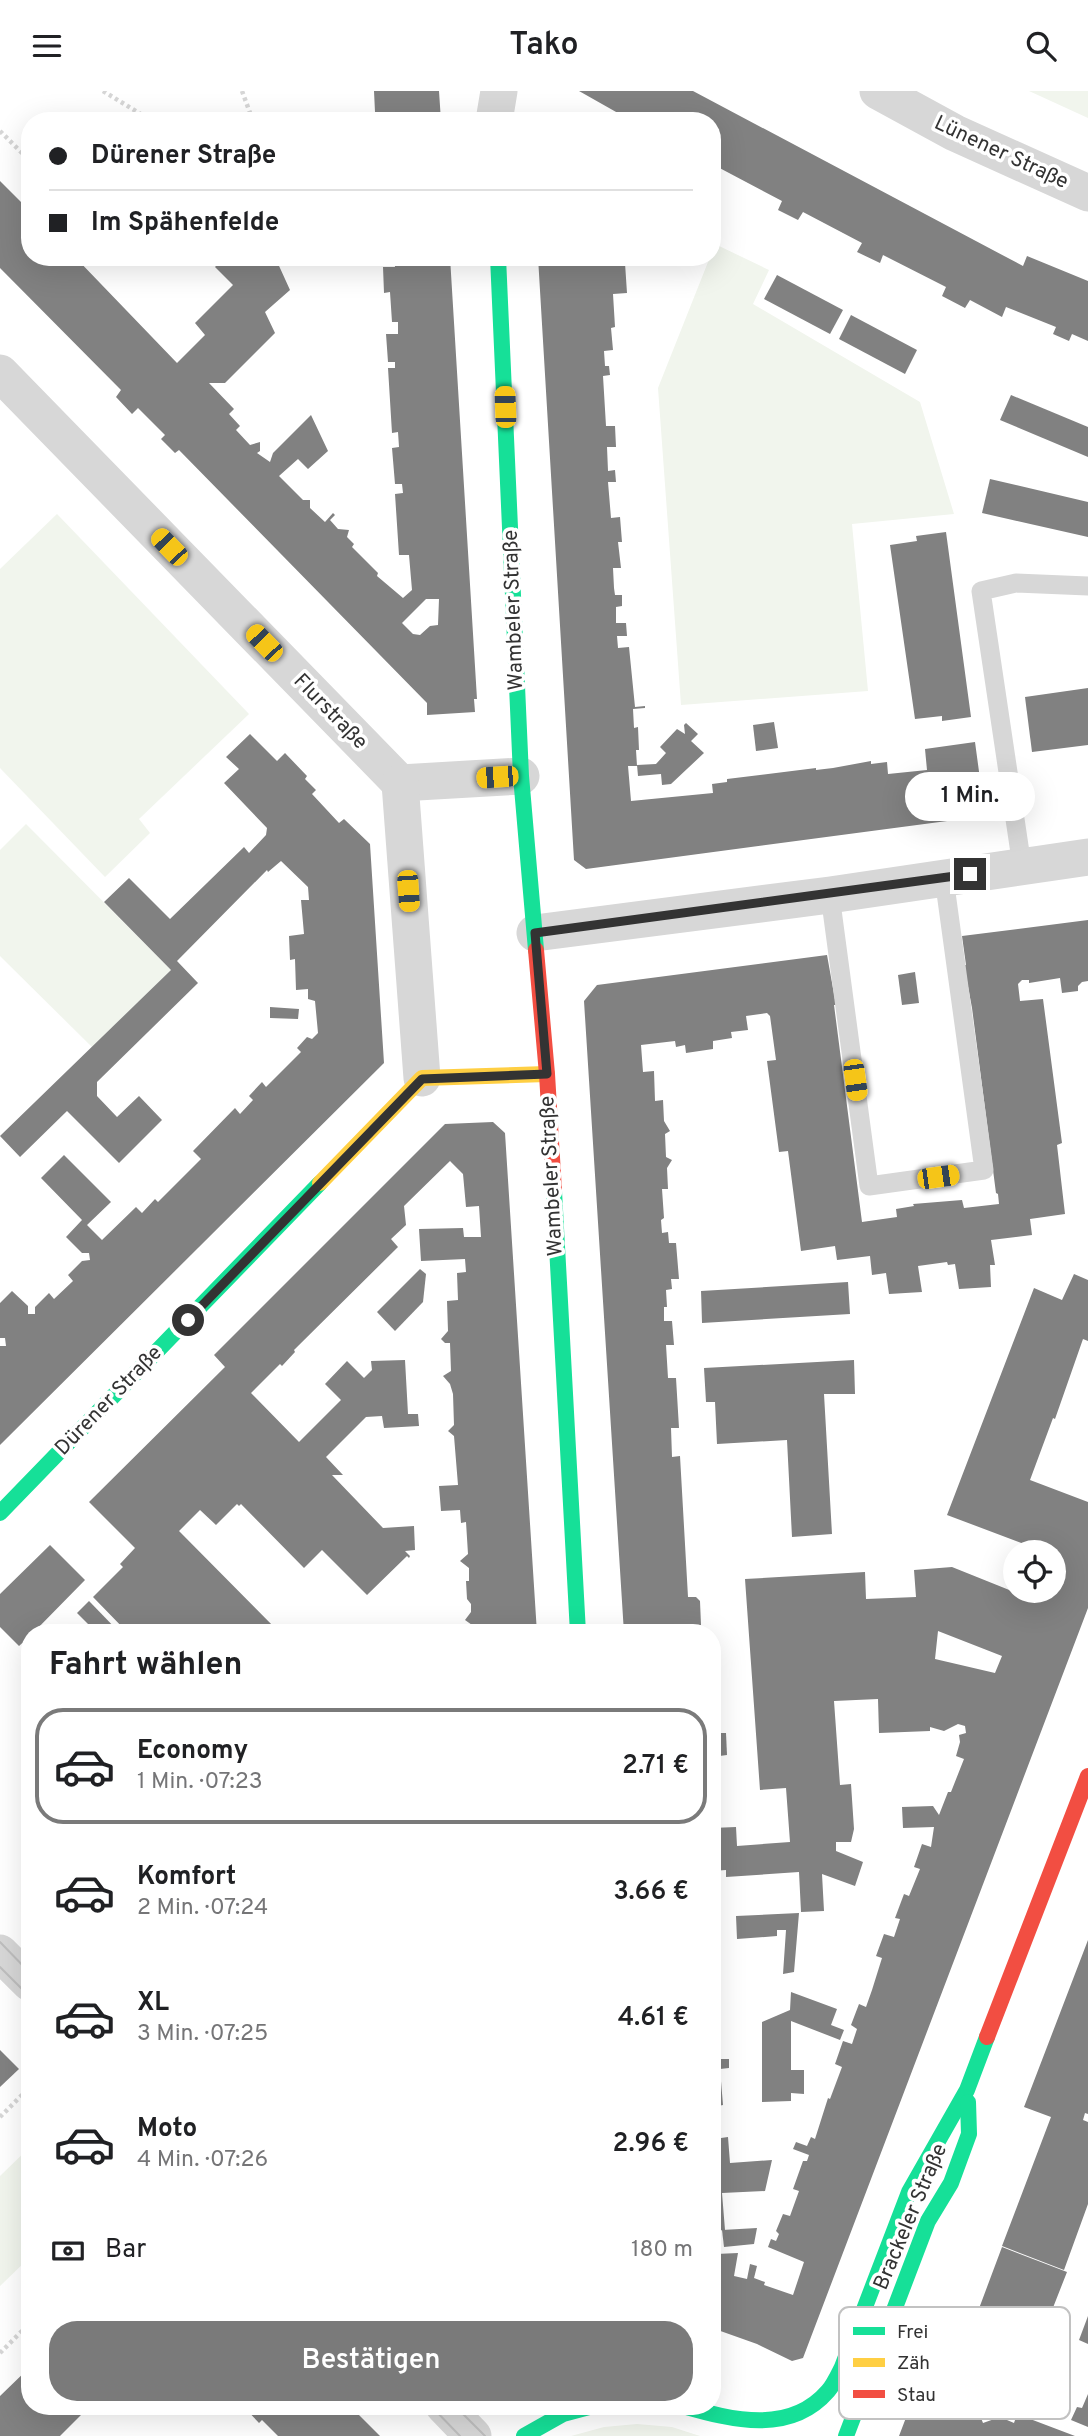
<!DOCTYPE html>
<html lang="de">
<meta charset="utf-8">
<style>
:root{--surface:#fff;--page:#f2f2f2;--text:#202124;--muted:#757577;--line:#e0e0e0;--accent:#7a7a7a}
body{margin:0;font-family:Overpass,sans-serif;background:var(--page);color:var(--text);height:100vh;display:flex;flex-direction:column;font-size:26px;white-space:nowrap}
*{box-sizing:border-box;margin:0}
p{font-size:23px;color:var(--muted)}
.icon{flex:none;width:38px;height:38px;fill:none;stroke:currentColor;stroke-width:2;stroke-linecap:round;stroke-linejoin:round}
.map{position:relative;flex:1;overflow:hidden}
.details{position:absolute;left:21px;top:1533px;width:700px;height:791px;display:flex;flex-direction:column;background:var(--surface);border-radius:28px;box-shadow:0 7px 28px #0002}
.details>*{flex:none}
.hud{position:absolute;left:21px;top:21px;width:700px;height:154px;border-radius:28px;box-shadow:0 7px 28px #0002;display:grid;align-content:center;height:154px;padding:0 28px;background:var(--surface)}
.fabs{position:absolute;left:1003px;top:1449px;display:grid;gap:14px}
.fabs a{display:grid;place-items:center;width:63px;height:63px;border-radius:50%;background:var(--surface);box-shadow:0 7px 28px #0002;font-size:35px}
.end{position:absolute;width:32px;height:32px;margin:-16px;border:9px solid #333;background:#fff;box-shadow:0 0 0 4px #fff}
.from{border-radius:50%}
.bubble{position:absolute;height:49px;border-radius:24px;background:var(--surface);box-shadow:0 7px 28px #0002;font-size:23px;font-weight:600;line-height:49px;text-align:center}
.car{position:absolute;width:21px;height:42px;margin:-21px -10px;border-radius:9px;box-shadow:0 0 5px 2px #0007;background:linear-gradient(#f5c518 24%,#345 0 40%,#f5c518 0 76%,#345 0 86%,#f5c518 0)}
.hud b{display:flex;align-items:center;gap:24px;height:66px;font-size:26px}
.hud b+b{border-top:2px solid var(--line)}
.hud i{width:18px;height:18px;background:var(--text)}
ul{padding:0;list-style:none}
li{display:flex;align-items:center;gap:21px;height:116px;margin:0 14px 10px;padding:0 14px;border:4px solid transparent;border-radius:28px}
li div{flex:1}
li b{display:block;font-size:26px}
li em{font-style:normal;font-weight:600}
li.active{border-color:var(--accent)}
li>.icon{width:63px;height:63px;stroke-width:1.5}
h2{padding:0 28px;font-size:32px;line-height:84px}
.pay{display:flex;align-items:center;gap:18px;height:77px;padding:0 28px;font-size:26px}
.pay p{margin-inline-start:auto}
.cta{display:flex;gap:14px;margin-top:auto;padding:14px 28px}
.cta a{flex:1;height:80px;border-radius:28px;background:var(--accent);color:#fff;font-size:28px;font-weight:600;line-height:80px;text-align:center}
header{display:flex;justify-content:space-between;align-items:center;height:91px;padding:0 28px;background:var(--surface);font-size:32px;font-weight:600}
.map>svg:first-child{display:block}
.green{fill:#f1f5ed}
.building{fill:#818181;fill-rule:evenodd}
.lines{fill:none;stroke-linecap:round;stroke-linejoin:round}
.path{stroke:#d6d6d6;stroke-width:4.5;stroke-dasharray:3.5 3.5;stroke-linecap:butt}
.lane{stroke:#d7d7d7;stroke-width:19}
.street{stroke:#d7d7d7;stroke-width:37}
.fast{stroke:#16e098;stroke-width:16}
.slow{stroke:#ffcf43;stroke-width:16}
.jam{stroke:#f24e42;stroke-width:16}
.tram{stroke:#bebebe;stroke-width:2}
.route{stroke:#333;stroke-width:9}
.labels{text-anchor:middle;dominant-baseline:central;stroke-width:7;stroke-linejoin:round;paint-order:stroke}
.street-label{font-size:21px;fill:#333;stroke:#fff}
.key{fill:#fff;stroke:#c2c2c2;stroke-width:2}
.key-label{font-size:19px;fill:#333}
</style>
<header><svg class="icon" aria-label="menu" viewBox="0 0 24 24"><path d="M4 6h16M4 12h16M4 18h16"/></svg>Tako<svg class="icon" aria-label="search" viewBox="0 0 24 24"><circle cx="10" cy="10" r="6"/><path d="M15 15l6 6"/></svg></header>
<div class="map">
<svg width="1088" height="2345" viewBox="0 0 1088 2345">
<rect width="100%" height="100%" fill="#fff"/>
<g class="green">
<polygon points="1029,0 1088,0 1088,27"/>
<polygon points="715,153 769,179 753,213 920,311 954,423 852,433 868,600 681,614 658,297 710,166 712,166"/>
<polygon points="57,423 249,623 139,728 150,742 105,786 0,677 0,478"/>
<polygon points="26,733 171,879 92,956 0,865 0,759"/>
<polygon points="30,2056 30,2166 0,2195 0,2085"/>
<polygon points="637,2333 672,2336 700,2345 571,2345 604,2336"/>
</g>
<g class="building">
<polygon points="374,0 439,0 441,30 364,30 361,26 366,22 375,21"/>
<polygon points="579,0 693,0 1023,175 1027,165 1088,190 1088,250 1072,243 1069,250 1053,243 1056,236 1006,216 1002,226 970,209 965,217 942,205 946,196 883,164 880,172 857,161 862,152 803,121 798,129 778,119 782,110 712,73 712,30 632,30"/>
<path d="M0 90 30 120V166H75L177 272 205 244 195 232 233 194 215 176 224 166H275L290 199 265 221 275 242 225 292H209L234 318 229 323 240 335 236 339 250 354 260 351V360L257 362 270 371 273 362 311 324 328 360 308 378 298 368 279 385 303 409H310V417L325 431 333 422 335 424 330 429 338 438 349 439 347 446 354 453 352 456 378 482 377 485 403 507 412 499 409 464H399L395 403 403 402 402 393H395L392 357 399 356 398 341 392 342 388 277H395V271H388L386 243H398V231H392L390 201 384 202 383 176H395L394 166H450L477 608H474L475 621 427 624V612L179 359 175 362 161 348 165 344 138 317 132 323 116 306 121 299 0 177ZM426 508H439L438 534 430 535 420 544 413 543 402 532Z"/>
<polygon points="538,166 617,166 617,172 625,172 627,202 613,203 615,236 611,237 613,259 604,260 605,275 609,275 610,284 603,285 606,335 615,335 616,356 607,356 608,380 615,379 616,391 608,391 611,427 620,426 622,451 618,451 621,477 613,477 614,497 615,504 622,504 622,515 616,516 616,532 626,532 627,545 617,545 618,557 629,556 635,616 645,615 645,617 633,618 634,637 638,636 639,659 636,659 637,675 628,675 631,710 713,702 712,693 727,691 727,688 816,677 816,679 833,677 871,670 871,673 887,671 888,683 927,679 925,658 975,651 985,725 586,778 574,769"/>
<polygon points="777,184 843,219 830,243 764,208"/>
<polygon points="851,224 917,259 905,283 839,248"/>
<polygon points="1011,304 1088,336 1088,366 1000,329"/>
<polygon points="990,388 1088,411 1088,446 982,422"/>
<polygon points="946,441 971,626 942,630 942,625 915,628 890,454 917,450 916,445"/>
<polygon points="1088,597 1088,654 1032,661 1025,606"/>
<polygon points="774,631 778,657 756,660 753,634"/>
<polygon points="686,632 698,643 691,650 704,662 671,693 662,694 661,683 638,685 637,674 656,673 666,662 660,656 677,638 685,643 684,634"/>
<polygon points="250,643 277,670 285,662 307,685 305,688 316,699 312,703 339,732 344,728 370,753 384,972 0,1354 0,1255 6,1255 5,1247 0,1247 0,1212 12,1200 28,1215 28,1223 35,1223 35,1216 49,1202 54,1208 73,1190 68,1184 82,1170 90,1169 89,1162 82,1162 66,1146 82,1129 41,1087 64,1064 111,1111 87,1134 102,1149 136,1116 142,1122 155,1108 158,1111 201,1068 193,1060 235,1017 240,1023 253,1009 249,1005 262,991 266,996 301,961 297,957 307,946 312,948 318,942 315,910 308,908 308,898 296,899 295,868 290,869 289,845 304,843 301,809 309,809 308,796 281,770 268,781 267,779 177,870 198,892 97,991 97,1005 117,1026 139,1005 162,1029 119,1072 67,1020 20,1066 0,1045 171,879 104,811 129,787 170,828 244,756 249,762 266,744 267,737 224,692 239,678 226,666"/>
<polygon points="1088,829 1088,890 1082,891 1078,895 1078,900 1062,902 1060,887 1029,892 1029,889 1022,889 1018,893 1020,910 1043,908 1062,1052 1057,1054 1065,1123 1030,1128 1032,1144 991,1149 995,1174 990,1174 991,1196 959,1198 955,1173 948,1174 947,1171 918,1175 922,1201 889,1203 886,1182 872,1184 870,1165 837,1169 835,1155 801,1160 788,1060 779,1061 767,970 776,969 770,925 767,922 746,925 748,939 731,941 732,947 713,950 713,958 686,962 685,954 676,956 675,950 641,954 643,981 654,980 655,1010 663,1009 664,1030 670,1040 665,1043 666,1066 672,1069 667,1077 668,1098 662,1098 664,1127 661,1129 662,1142 668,1141 669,1152 676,1152 679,1188 671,1188 672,1198 666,1199 667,1216 664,1216 664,1230 672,1230 674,1254 666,1254 668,1287 676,1287 679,1337 671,1337 672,1366 680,1365 688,1506 696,1506 700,1510 701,1534 690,1535 690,1542 624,1542 584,910 597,894 827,864 836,914 834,914 862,1131 897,1126 896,1118 914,1115 913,1113 962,1109 964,1117 999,1113 998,1103 996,1102 972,917 964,874 966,874 962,845"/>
<polygon points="915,881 919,912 902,914 898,884"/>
<polygon points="270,916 299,918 298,928 270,927"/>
<polygon points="493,1031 505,1042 537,1542 473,1542 472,1534 465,1529 471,1521 471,1513 467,1508 466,1490 469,1490 469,1477 460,1470 468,1463 466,1431 461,1432 460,1419 441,1420 439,1395 458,1394 454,1345 448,1340 454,1334 453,1303 450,1293 443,1285 451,1280 450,1252 445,1252 441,1248 448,1240 447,1210 458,1209 457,1182 466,1181 465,1168 421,1170 419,1138 463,1137 464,1146 481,1146 479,1115 466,1116 463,1083 450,1070 404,1115 406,1134 391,1148 398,1156 294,1259 295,1261 282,1275 280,1273 251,1302 299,1351 341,1309 325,1293 347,1270 364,1287 372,1279 371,1270 405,1269 408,1323 418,1323 419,1335 384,1337 382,1325 366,1326 326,1366 343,1384 332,1384 383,1437 414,1435 415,1459 405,1460 410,1465 409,1467 407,1465 367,1504 322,1459 304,1477 241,1413 239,1415 237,1413 216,1434 200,1419 179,1440 280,1542 128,1542 93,1506 123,1476 120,1473 135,1457 89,1411 225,1276 214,1264 445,1033"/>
<polygon points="420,1178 426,1183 423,1211 395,1240 377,1221"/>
<path d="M1074 1183 1088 1189V1250L1083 1248 1055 1328 1053 1327 1030 1389 1088 1411V1517L803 2267 792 2270 757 2253 712 2237V2154H716V2163L738 2162 734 2185 747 2188 750 2173 757 2175 754 2187 765 2191 764 2194 793 2204 804 2171 768 2156 771 2148 776 2150 779 2143 776 2140 783 2123 790 2125 799 2100 793 2098 803 2070H807L809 2064 793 2058 796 2051 807 2055 811 2046 815 2048 828 2007 830 2008 842 1976 835 1973 843 1950 852 1953 857 1938 851 1934 859 1913 866 1916 872 1899 882 1867 876 1865 884 1843 894 1846 900 1828 895 1827 904 1803 909 1805 920 1778 914 1776 922 1753 931 1756 934 1736 903 1737 902 1716 933 1715 939 1724 948 1701H951L964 1668 956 1665 960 1651 959 1644 966 1642 965 1635 958 1633 944 1640 930 1636V1640L879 1642 878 1608 834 1610 840 1694 851 1693 854 1738 851 1751H836V1760L863 1771 855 1795 822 1783 824 1820 801 1821 799 1781 726 1786V1779L712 1780V1737L736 1736 737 1755 790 1751 786 1697 760 1699 745 1488 865 1481 866 1508 916 1506 914 1479 952 1476 1022 1504 1024 1500H1054V1461H1039L1040 1459 947 1424 1034 1197 1062 1209ZM938 1540 1002 1565 995 1582 935 1568Z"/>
<polygon points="848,1191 850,1223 702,1232 701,1200"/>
<polygon points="854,1269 855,1303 824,1303 832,1443 792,1446 787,1349 717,1353 715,1311 706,1311 704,1277"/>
<polygon points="50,1454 85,1489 33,1542 30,1542 30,1545 19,1555 0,1536 0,1503"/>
<polygon points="89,1510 120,1542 97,1542 77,1522"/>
<polygon points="712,1642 726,1642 727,1664 712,1666"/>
<polygon points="799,1822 794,1881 783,1883 786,1839 777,1839 777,1845 737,1848 736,1825"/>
<polygon points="1088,1849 1088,2023 1085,2022 1083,2029 1088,2031 1088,2113 1064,2179 1002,2155 1051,2026 1024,2016"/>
<polygon points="791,1901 837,1918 831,1934 844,1939 840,1949 791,1930 791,1979 804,1979 804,2003 791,2002 791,2010 762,2011 762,1931 790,1919"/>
<polygon points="718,1948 719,1968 729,1968 729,1977 720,1978 723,2014 718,2015 721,2047 728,2046 730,2072 772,2069 765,2100 722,2102 725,2139 712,2140 712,1949"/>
<polygon points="0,1959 19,1978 0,1996"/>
<polygon points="757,2137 754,2153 724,2156 722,2139"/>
<polygon points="1002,2156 1067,2181 1045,2237 1040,2235 1018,2293 992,2284 986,2301 991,2302 986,2316 981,2317 979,2322 983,2332 1000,2326 1014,2332 1017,2323 1075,2345 899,2345 931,2261 959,2271"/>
<polygon points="1088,2225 1088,2253 1079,2249"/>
<polygon points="30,2276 30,2315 90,2315 60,2345 0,2345 0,2305"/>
<polygon points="1088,2303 1088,2336 1071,2329 1077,2316 1082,2317"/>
<polygon points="243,2315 347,2315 355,2323 356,2321 380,2345 278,2345 262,2329 259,2332"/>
</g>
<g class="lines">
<g class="path">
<polyline points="103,0 152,30"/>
<polyline points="242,0 253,30"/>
<polyline points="0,40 30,70"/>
<polyline points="124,166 126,168"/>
<polyline points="0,2026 30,1996"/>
<polyline points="0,2262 30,2232"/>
</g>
<g class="lane">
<polyline points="1022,775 981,500 1016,492 1088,495"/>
<polyline points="830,804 869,1095 984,1079 944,787"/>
</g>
<g class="street">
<polyline points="878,0 955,42 1088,102"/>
<polyline points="494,30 499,0"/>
<polyline points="0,282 400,692 521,685"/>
<polyline points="400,692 422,987"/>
<polyline points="535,842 830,804 1088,766"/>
<polyline points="0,1862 30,1892"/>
<polyline points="444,2315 473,2345"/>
</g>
<g class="fast">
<polyline points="498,166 521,685 536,859"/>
<polyline points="554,1100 578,1542"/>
<polyline points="0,1422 320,1092"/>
<path d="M683 2315C732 2329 790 2344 828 2300 834 2293 838 2284 842 2276L909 2101 967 1999 987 1946"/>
<polyline points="524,2345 563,2323 593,2315"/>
<polyline points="846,2345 928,2130 951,2092 969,2043 968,2011"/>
</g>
<polyline class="slow" points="320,1092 422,987 547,983"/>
<g class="jam">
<polyline points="536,859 547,983 554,1100"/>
<polyline points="987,1946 1088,1685"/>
</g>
<g class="tram">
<polyline points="0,1851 30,1882"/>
<polyline points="0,1876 30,1906"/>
<polyline points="431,2315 460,2345"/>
<polyline points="455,2315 485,2345"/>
</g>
</g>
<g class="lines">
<polyline class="route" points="188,1229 422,988 547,983 535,842 970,783"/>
</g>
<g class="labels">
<g class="street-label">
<text transform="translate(1001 62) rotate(25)">Lünener Straße</text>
<text transform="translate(514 519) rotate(-92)">Wambeler Straße</text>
<text transform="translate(330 621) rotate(46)">Flurstraße</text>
<text transform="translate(552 1085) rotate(-93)">Wambeler Straße</text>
<text transform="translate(109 1310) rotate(-46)">Dürener Straße</text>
<text transform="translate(911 2126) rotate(-67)">Brackeler Straße</text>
</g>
</g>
<rect x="839" y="2216" width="231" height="112" rx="10" class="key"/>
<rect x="853" y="2236" width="32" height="8" fill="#16e098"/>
<rect x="853" y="2267" width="32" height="9" fill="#ffcf43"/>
<rect x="853" y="2299" width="32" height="8" fill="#f24e42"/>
<g class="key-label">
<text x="897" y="2247">Frei</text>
<text x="897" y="2278">Zäh</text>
<text x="897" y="2310">Stau</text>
</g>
</svg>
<div class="fabs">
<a><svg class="icon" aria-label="locate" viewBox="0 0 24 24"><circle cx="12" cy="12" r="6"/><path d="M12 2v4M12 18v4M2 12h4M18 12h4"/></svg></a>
</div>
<i class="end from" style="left:188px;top:1229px"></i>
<i class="end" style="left:970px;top:783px"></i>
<div class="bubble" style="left:905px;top:681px;width:130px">1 Min.</div>
<i class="car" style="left:505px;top:316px;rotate:358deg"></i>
<i class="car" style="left:169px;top:456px;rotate:316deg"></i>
<i class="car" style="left:264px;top:552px;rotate:316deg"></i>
<i class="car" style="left:497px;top:686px;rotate:266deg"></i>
<i class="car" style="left:408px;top:800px;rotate:176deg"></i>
<i class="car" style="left:855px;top:989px;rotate:172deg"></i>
<i class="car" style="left:938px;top:1086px;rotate:82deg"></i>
<div class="hud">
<b><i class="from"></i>Dürener Straße</b>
<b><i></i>Im Spähenfelde</b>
</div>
<section class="details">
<h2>Fahrt wählen</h2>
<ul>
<li class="active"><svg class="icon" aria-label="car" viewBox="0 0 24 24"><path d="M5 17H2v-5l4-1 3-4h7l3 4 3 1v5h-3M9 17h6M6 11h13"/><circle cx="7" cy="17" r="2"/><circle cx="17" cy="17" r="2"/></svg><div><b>Economy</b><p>1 Min. · 07:23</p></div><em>2.71 €</em></li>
<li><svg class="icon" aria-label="car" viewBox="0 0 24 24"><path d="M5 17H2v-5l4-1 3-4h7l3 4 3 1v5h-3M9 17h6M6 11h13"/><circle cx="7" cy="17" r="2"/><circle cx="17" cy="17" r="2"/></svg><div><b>Komfort</b><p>2 Min. · 07:24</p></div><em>3.66 €</em></li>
<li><svg class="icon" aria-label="car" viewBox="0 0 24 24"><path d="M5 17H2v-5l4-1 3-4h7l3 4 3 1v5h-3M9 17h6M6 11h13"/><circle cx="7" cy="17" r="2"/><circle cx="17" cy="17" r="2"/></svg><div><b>XL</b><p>3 Min. · 07:25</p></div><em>4.61 €</em></li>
<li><svg class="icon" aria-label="car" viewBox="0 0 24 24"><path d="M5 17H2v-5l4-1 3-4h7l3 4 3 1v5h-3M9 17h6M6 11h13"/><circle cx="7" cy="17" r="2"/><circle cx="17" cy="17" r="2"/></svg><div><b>Moto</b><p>4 Min. · 07:26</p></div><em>2.96 €</em></li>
</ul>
<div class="pay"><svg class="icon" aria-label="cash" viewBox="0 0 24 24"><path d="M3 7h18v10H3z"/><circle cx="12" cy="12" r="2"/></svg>Bar<p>180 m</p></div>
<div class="cta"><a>Bestätigen</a></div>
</section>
</div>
